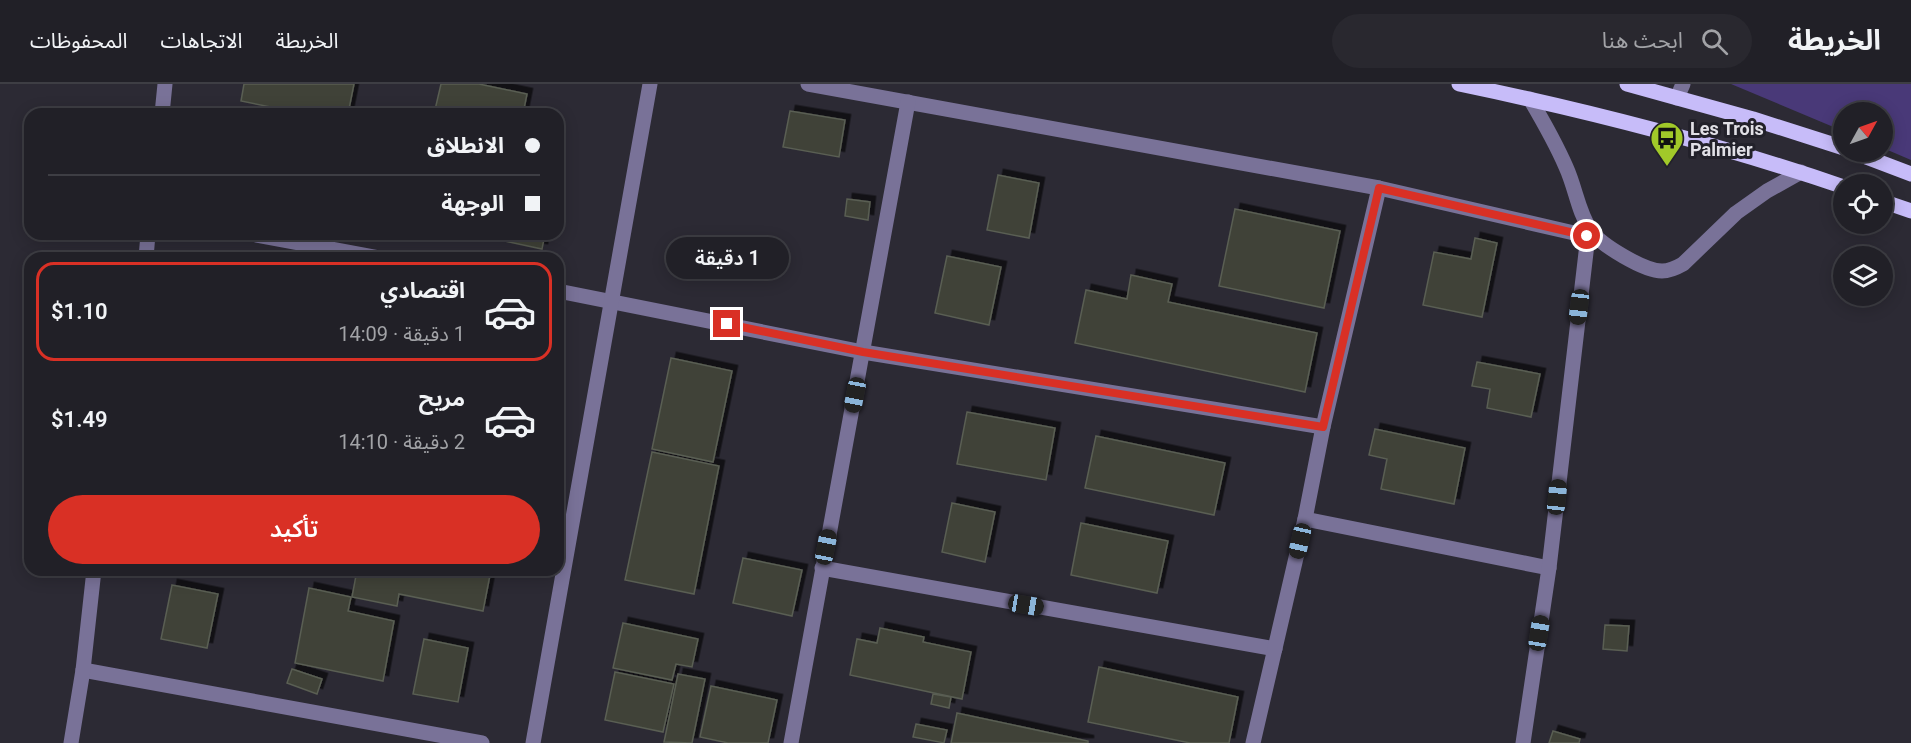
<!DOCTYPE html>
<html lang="ar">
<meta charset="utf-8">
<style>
:root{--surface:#212027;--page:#29282f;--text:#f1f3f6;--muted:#a2a3a7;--line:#3e3e44;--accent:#d93025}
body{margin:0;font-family:Roboto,"Noto Sans Arabic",sans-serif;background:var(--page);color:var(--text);direction:rtl;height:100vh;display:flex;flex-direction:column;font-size:22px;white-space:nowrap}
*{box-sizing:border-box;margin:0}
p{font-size:20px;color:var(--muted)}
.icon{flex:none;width:33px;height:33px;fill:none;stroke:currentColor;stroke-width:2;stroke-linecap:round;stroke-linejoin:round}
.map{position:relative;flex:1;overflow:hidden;direction:ltr}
.sheet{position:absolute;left:24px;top:168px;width:540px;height:324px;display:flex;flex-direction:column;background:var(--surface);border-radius:18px;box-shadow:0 3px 15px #0003,0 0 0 2px var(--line);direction:rtl}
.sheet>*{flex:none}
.guide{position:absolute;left:24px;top:24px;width:540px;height:132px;border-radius:18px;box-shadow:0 3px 15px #0003,0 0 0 2px var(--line);direction:rtl;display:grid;align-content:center;height:132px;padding:0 24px;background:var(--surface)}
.needle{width:39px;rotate:50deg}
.controls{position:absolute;left:1833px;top:18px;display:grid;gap:12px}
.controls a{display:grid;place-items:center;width:60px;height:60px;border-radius:50%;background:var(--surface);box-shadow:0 3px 15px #0003,0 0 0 2px var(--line);font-size:30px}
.end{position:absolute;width:27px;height:27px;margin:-14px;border:8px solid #d93025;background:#fff;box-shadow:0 0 0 3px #fff}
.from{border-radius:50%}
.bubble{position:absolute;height:42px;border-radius:21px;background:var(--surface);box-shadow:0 3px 15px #0003,0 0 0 2px var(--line);font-size:20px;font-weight:600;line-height:42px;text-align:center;direction:rtl}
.car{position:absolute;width:18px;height:36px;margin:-18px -9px;border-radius:8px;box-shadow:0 0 4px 2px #0007;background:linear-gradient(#222 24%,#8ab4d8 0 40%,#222 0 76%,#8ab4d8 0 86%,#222 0)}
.guide b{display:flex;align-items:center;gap:21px;height:57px;font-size:22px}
.guide b+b{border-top:2px solid var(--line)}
.guide i{width:15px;height:15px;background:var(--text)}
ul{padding:10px 0 0;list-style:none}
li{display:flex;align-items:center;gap:18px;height:99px;margin:0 12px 9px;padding:0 12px;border:3px solid transparent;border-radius:18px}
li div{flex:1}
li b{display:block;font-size:22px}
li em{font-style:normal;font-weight:600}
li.active{border-color:var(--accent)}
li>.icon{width:54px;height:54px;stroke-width:1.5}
.primary-button{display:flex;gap:12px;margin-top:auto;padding:12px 24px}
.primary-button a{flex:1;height:69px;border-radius:36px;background:var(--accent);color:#fff;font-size:24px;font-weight:600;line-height:69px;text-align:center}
header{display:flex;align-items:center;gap:36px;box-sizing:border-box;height:84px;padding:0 30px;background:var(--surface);border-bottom:2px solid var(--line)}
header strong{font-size:28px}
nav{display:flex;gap:33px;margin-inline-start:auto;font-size:21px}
.search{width:420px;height:54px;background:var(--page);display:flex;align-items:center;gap:15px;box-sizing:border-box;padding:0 21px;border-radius:33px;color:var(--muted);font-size:22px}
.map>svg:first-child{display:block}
.green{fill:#493978}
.building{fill:#3f4339;stroke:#5a5e53;stroke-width:1.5;filter:url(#shadow)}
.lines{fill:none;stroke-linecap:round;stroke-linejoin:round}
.minor{stroke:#797298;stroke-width:15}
.major{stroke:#c7bcf9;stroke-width:15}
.route{stroke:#d93025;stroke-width:8}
.labels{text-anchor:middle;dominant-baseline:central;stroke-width:6;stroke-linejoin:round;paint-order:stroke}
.poi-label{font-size:18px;font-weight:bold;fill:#e1e0e6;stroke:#22212a;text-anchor:start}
</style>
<header>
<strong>الخريطة</strong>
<div class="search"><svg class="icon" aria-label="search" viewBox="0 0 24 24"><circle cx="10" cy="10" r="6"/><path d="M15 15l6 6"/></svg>ابحث هنا</div>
<nav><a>الخريطة</a><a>الاتجاهات</a><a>المحفوظات</a></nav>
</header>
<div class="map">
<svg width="1911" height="659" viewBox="0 0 1911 659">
<defs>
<filter id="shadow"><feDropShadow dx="5.5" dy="-5.5" stdDeviation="0" flood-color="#0009"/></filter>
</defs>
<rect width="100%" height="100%" fill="#2c2a34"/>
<polygon class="green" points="1731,0 1911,0 1911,76 1883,64 1882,28 1844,28 1843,47"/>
<g class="building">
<polygon points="244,0 354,0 348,30 305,30 241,17"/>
<polygon points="441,0 479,0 527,10 523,30 434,30"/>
<polygon points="790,27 845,36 839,73 783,63"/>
<polygon points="998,91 1039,99 1029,154 987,146"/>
<polygon points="847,115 870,118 868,136 845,132"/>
<polygon points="1235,125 1340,147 1324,224 1219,202"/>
<polygon points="501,150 545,150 542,165 500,156"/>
<polygon points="1475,154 1497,159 1482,233 1423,221 1434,168 1471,175"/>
<polygon points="947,172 1001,183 989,241 935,229"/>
<polygon points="1131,191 1172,200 1168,218 1317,249 1305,308 1075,259 1086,206 1127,215"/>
<polygon points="671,274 732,287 713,378 652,365"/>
<polygon points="1477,278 1540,290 1531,333 1487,324 1490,305 1472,302"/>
<polygon points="967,328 1055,344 1046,396 957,380"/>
<polygon points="1375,345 1465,364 1454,420 1381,405 1387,375 1369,371"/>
<polygon points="1096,352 1225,379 1214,431 1085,404"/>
<polygon points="652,368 719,382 694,510 625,496"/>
<polygon points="952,419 995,428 985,478 942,468"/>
<polygon points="1081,439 1168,457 1157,509 1071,491"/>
<polygon points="743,474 802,486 792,532 733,519"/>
<polygon points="357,486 491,486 483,527 399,510 397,522 352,513"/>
<polygon points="172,501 218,510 207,564 161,555"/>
<polygon points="309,504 351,513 348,527 394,537 383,597 295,579"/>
<polygon points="623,539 698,555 692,583 676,580 672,596 613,584"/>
<polygon points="1605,541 1629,542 1627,567 1603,565"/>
<polygon points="880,544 924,553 923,558 971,568 962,615 850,591 857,555 877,559"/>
<polygon points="424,555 468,564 458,618 413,610"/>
<polygon points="1099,583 1238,613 1229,659 1190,659 1088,638"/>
<polygon points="292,585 322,595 317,610 287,599"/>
<polygon points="615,588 674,600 663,648 605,636"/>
<polygon points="678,590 705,595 692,659 664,658"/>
<polygon points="711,602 777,616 768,659 728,659 700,653"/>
<polygon points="933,610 951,613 949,624 931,620"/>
<polygon points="957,629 1088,657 1088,659 951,659"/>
<polygon points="916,640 947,646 944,659 913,653"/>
<polygon points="1553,647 1580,655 1579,659 1549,659"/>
</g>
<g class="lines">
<g class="minor">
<polyline points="808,0 1379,104 1587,152"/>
<polyline points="1677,14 1683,0"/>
<path d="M1530 15C1543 37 1556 60 1566 83 1576 105 1578 128 1591 147 1601 161 1644 187 1662 187 1670 187 1676 184 1683 180L1736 129 1767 107 1801 88"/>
<polyline points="162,30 165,0"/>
<polyline points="251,150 380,174"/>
<polyline points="146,174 148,150"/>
<polyline points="558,207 863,268 1323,343"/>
<polyline points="1305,435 1549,484"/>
<polyline points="822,484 1275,565"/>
<polyline points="83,586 482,659"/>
<polyline points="71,659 83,586 94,486"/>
<polyline points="533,659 650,0"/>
<polyline points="791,659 908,18"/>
<polyline points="1253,659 1305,435 1323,343 1379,104"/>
<polyline points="1523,659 1549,484 1589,143"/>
</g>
<g class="major">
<path d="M1459 0C1589 27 1718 60 1844 103"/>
<polyline points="1627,0 1753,35 1844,64"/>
<polyline points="1853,68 1911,90"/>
<polyline points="1882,117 1911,127"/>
</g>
</g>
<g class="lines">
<polyline class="route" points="727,240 863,268 1323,343 1379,104 1587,152"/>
</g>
<defs>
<symbol id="bus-pin" viewBox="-11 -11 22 30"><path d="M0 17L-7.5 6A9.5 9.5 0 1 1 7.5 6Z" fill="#a1c929" stroke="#22212a"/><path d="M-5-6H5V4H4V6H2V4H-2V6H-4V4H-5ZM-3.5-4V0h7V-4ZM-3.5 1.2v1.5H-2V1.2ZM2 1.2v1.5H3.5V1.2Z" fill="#111"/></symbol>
</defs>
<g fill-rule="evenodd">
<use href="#bus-pin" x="1648" y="35" width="38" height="52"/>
</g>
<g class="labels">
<g class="poi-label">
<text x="1690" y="44">Les Trois<tspan x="1690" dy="21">Palmier</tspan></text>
</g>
</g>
</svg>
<div class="controls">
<a><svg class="needle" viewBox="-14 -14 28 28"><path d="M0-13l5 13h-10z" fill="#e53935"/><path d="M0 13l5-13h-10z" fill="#a2a3a7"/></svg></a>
<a><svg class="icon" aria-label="locate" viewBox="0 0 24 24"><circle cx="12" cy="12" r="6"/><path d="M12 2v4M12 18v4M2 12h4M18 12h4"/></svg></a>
<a><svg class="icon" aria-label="layers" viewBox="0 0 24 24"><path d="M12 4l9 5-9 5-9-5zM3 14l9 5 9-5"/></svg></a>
</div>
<i class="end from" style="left:1587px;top:152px"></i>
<i class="end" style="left:727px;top:240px"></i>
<div class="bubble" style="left:666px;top:153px;width:123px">1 دقيقة</div>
<i class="car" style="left:1579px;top:223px;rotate:187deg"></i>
<i class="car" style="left:855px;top:311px;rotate:191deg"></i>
<i class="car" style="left:1557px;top:413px;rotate:6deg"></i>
<i class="car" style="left:1300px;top:457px;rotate:193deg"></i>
<i class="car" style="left:826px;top:463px;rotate:11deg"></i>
<i class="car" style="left:1026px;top:521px;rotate:100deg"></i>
<i class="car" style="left:1539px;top:549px;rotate:9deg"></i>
<div class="guide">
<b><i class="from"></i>الانطلاق</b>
<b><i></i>الوجهة</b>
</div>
<section class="sheet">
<ul>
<li class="active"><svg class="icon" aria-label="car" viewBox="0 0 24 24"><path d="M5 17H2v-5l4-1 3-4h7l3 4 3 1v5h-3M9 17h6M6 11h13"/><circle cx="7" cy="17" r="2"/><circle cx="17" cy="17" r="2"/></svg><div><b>اقتصادي</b><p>1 دقيقة · 14:09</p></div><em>$1.10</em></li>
<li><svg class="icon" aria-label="car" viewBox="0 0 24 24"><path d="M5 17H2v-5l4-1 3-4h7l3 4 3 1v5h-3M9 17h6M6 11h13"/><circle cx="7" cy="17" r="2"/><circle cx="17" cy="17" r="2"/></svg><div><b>مريح</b><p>2 دقيقة · 14:10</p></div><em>$1.49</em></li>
</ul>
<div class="primary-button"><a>تأكيد</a></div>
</section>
</div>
